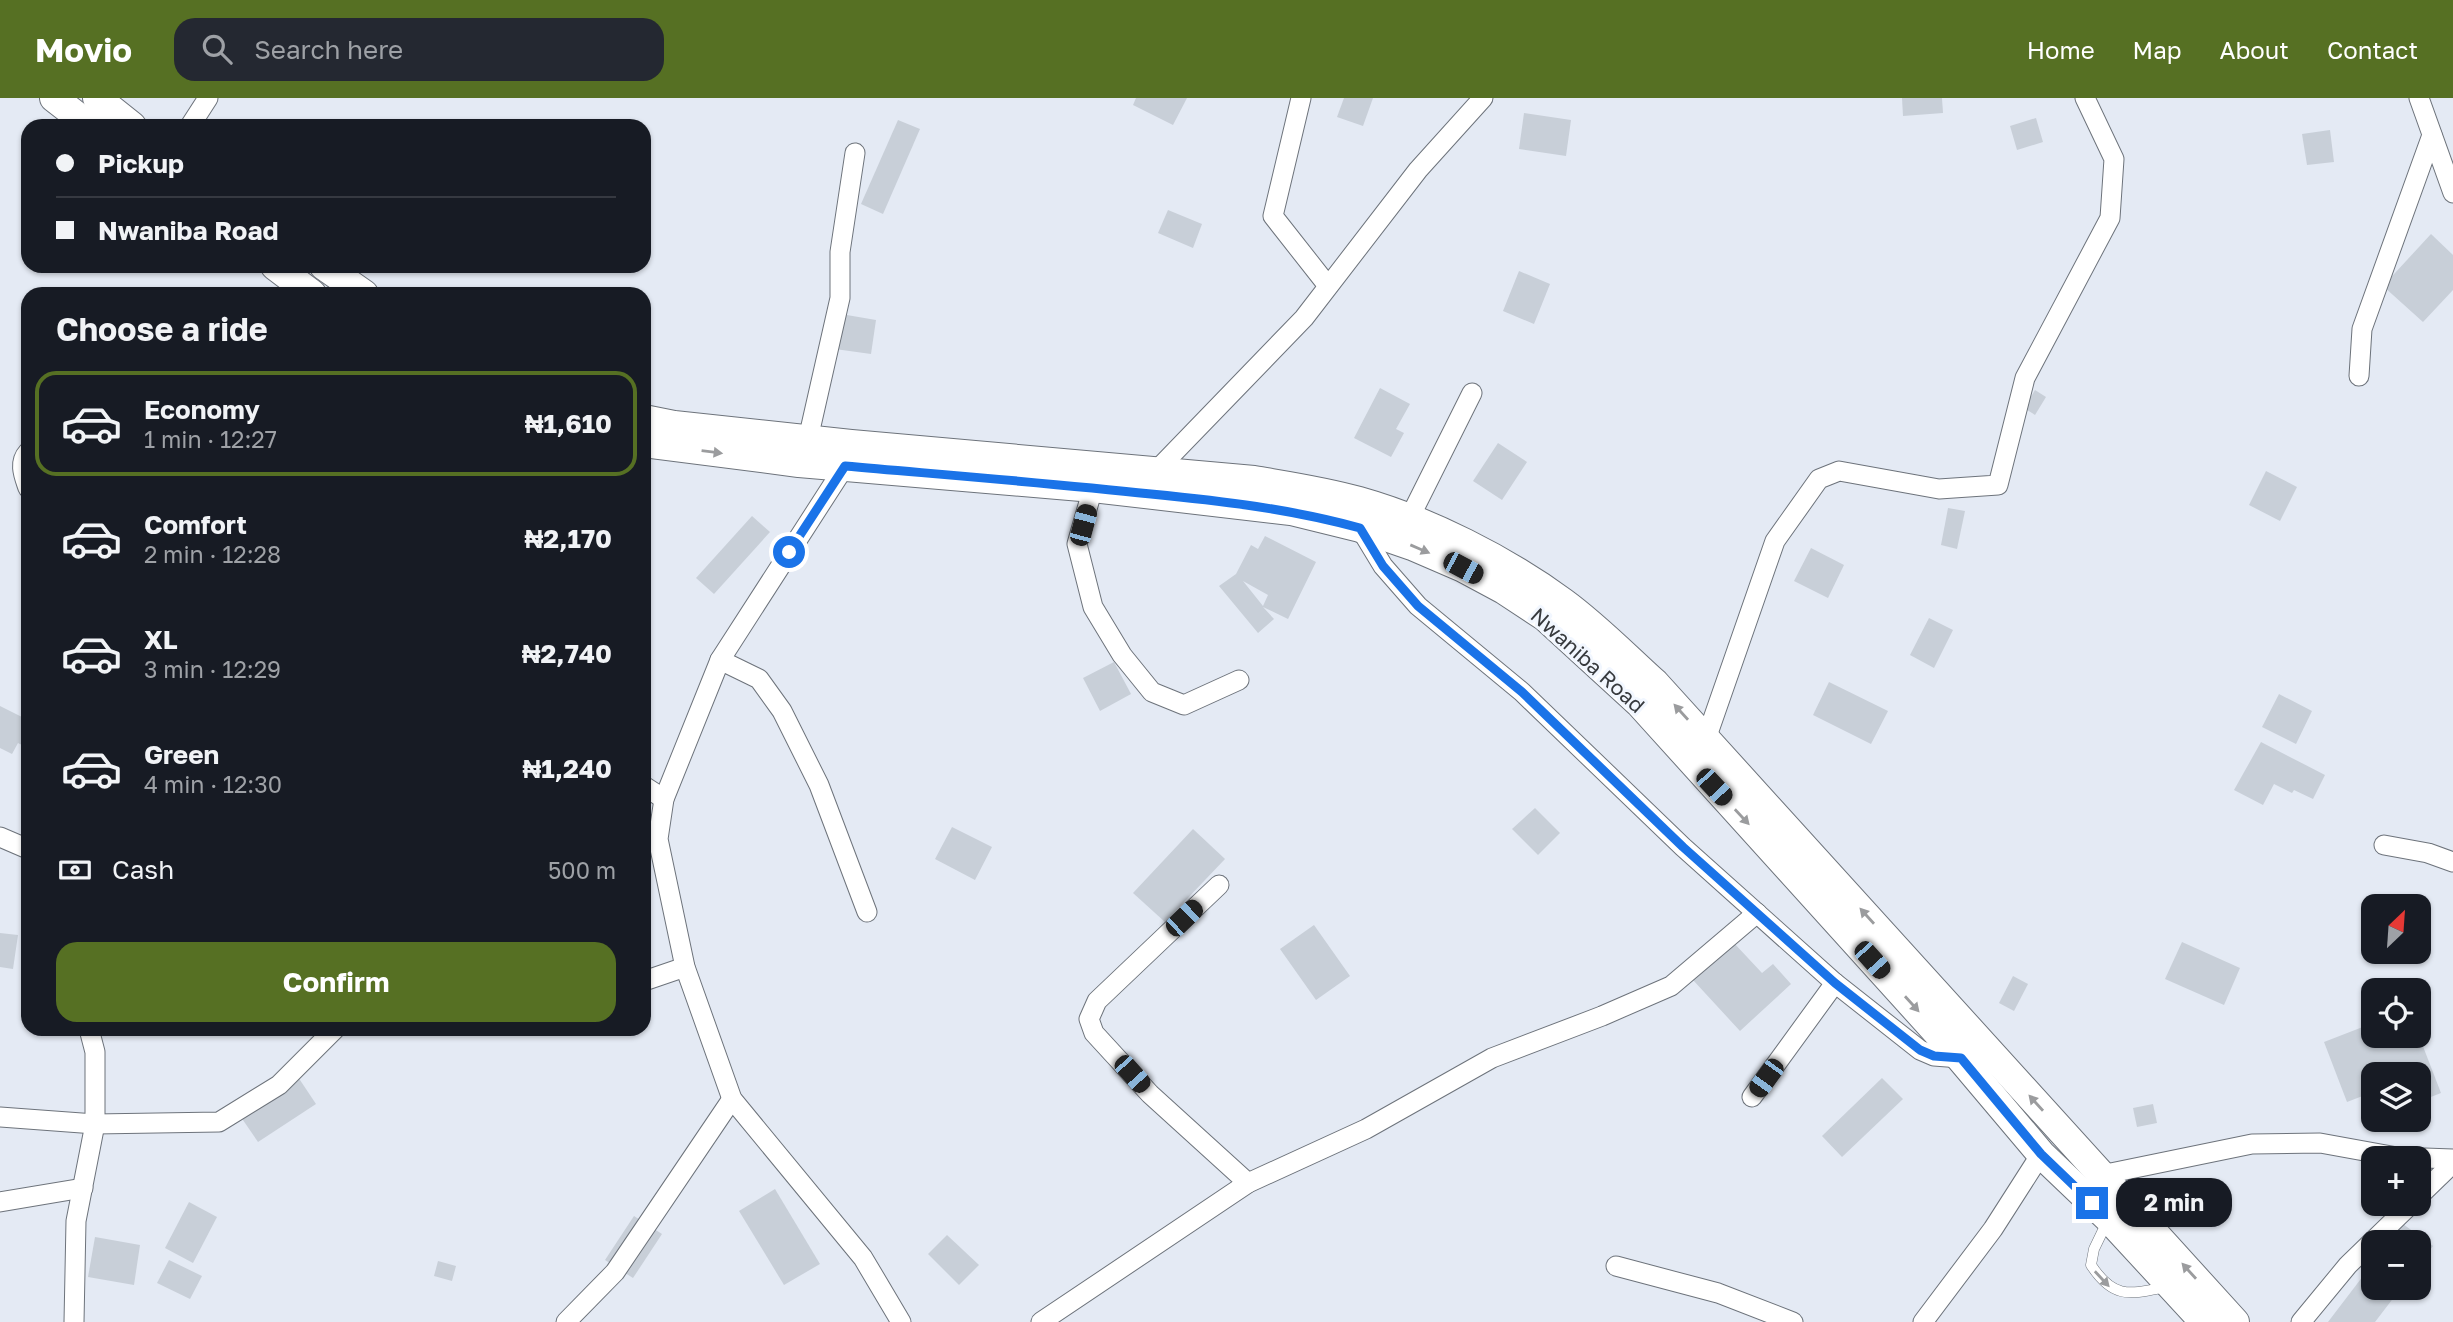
<!DOCTYPE html>
<meta charset="utf-8">
<style>
:root{--surface:#171b24;--page:#242831;--text:#f1f3f6;--muted:#9ea1a6;--line:#363941;--accent:#567023}
body{margin:0;font-family:"Golos Text",sans-serif;background:var(--page);color:var(--text);height:100vh;display:flex;flex-direction:column;font-size:26px;white-space:nowrap}
*{box-sizing:border-box;margin:0}
p{font-size:23px;color:var(--muted)}
.icon{flex:none;width:38px;height:38px;fill:none;stroke:currentColor;stroke-width:2;stroke-linecap:round;stroke-linejoin:round}
.map{position:relative;flex:1;overflow:hidden}
.details{position:absolute;left:21px;top:189px;width:630px;height:749px;display:flex;flex-direction:column;background:var(--surface);border-radius:21px;box-shadow:0 2px 5px #0004}
.details>*{flex:none}
.banner{position:absolute;left:21px;top:21px;width:630px;height:154px;border-radius:21px;box-shadow:0 2px 5px #0004;display:grid;align-content:center;height:154px;padding:0 35px;background:var(--surface)}
.needle{width:46px;rotate:25deg}
.tools{position:absolute;left:2361px;top:796px;display:grid;gap:14px}
.tools a{display:grid;place-items:center;width:70px;height:70px;border-radius:14px;background:var(--surface);box-shadow:0 2px 5px #0004;font-size:35px}
.end{position:absolute;width:32px;height:32px;margin:-16px;border:9px solid #1a73e8;background:#fff;box-shadow:0 0 0 4px #fff}
.from{border-radius:50%}
.bubble{position:absolute;height:49px;border-radius:21px;background:var(--surface);box-shadow:0 2px 5px #0004;font-size:23px;font-weight:700;line-height:49px;text-align:center}
.car{position:absolute;width:21px;height:42px;margin:-21px -10px;border-radius:9px;box-shadow:0 0 5px 2px #0007;background:linear-gradient(#222 24%,#8ab4d8 0 40%,#222 0 76%,#8ab4d8 0 86%,#222 0)}
.banner b{display:flex;align-items:center;gap:24px;height:66px;font-size:26px}
.banner b+b{border-top:2px solid var(--line)}
.banner i{width:18px;height:18px;background:var(--text)}
ul{padding:0;list-style:none}
li{display:flex;align-items:center;gap:21px;height:105px;margin:0 14px 10px;padding:0 21px;border:4px solid transparent;border-radius:21px}
li div{flex:1}
li b{display:block;font-size:26px}
li em{font-style:normal;font-weight:700}
li.current{border-color:var(--accent)}
li>.icon{width:63px;height:63px;stroke-width:1.5}
h2{padding:0 35px;font-size:32px;line-height:84px}
.pay{display:flex;align-items:center;gap:18px;height:77px;padding:0 35px;font-size:26px}
.pay p{margin-inline-start:auto}
.cta{display:flex;gap:14px;margin-top:auto;padding:14px 35px}
.cta a{flex:1;height:80px;border-radius:21px;background:var(--accent);color:#fff;font-size:28px;font-weight:700;line-height:80px;text-align:center}
header{display:flex;align-items:center;gap:42px;box-sizing:border-box;height:98px;padding:0 35px;background:var(--accent);color:#fff}
header strong{font-size:33px}
nav{display:flex;gap:38px;margin-inline-start:auto;font-size:24px}
.search{width:490px;height:63px;background:var(--page);display:flex;align-items:center;gap:18px;box-sizing:border-box;padding:0 24px;border-radius:21px;color:var(--muted);font-size:26px}
.map>svg:first-child{display:block}
.building{fill:#c8cfd8;fill-rule:evenodd}
.lines{fill:none;stroke-linecap:round;stroke-linejoin:round}
.service-casing{stroke:#6d737b;stroke-width:11}
.minor-casing{stroke:#6d737b;stroke-width:21}
.secondary-casing{stroke:#6d737b;stroke-width:30}
.service{stroke:#fff;stroke-width:10}
.minor{stroke:#fff;stroke-width:19}
.secondary{stroke:#fff;stroke-width:28}
.oneway{fill:#9b9c9e}
.route{stroke:#1a73e8;stroke-width:9}
.labels{text-anchor:middle;dominant-baseline:central;stroke-width:6;stroke-linejoin:round;paint-order:stroke}
.street-label{font-size:21px;fill:#373a3e;stroke:#f2f7ff}
</style>
<header>
<strong>Movio</strong>
<div class="search"><svg class="icon" aria-label="search" viewBox="0 0 24 24"><circle cx="10" cy="10" r="6"/><path d="M15 15l6 6"/></svg>Search here</div>
<nav><a>Home</a><a>Map</a><a>About</a><a>Contact</a></nav>
</header>
<div class="map">
<svg width="2453" height="1224" viewBox="0 0 2453 1224">
<rect width="100%" height="100%" fill="#e4eaf4"/>
<g class="building">
<polygon points="1136,0 1187,0 1173,27 1133,7"/>
<polygon points="1344,0 1373,0 1363,28 1337,19"/>
<polygon points="1902,0 1942,0 1943,15 1903,18"/>
<polygon points="1524,15 1571,22 1566,58 1519,51"/>
<polygon points="2036,20 2043,44 2017,52 2010,28"/>
<polygon points="898,22 920,31 883,116 861,106"/>
<polygon points="2330,32 2334,64 2307,67 2302,36"/>
<polygon points="1168,112 1202,126 1193,150 1158,135"/>
<polygon points="2431,136 2453,157 2453,192 2423,224 2383,188"/>
<polygon points="1519,173 1550,186 1534,226 1503,213"/>
<polygon points="841,216 876,222 871,256 835,251"/>
<polygon points="1380,290 1410,306 1396,331 1404,335 1391,359 1354,340"/>
<polygon points="2035,292 2046,299 2035,317 2024,310"/>
<polygon points="1498,345 1527,364 1502,402 1473,383"/>
<polygon points="2266,373 2297,389 2280,423 2249,407"/>
<polygon points="1948,410 1965,413 1957,451 1941,447"/>
<polygon points="752,418 770,434 714,496 696,480"/>
<path d="M1265 438 1316 464 1288 521 1263 509 1274 521 1258 535 1219 488 1236 476 1251 447 1258 451ZM1243 483 1268 497 1263 508Z"/>
<polygon points="1811,450 1844,467 1828,500 1794,483"/>
<polygon points="1929,520 1953,532 1934,570 1910,557"/>
<polygon points="1114,564 1131,596 1100,613 1083,580"/>
<polygon points="1829,584 1888,613 1871,646 1813,617"/>
<polygon points="2279,596 2312,613 2296,646 2262,629"/>
<polygon points="0,608 28,622 28,650 18,645 12,656 0,650"/>
<polygon points="2261,644 2325,677 2313,701 2294,692 2292,695 2274,686 2263,707 2234,692"/>
<polygon points="1535,710 1560,735 1538,757 1512,731"/>
<polygon points="952,729 992,749 975,782 935,761"/>
<polygon points="1193,731 1225,761 1165,824 1133,795"/>
<polygon points="1314,827 1350,878 1316,902 1280,851"/>
<polygon points="0,835 18,837 13,871 0,869"/>
<polygon points="1733,844 1762,875 1773,866 1791,886 1740,933 1693,882"/>
<polygon points="2182,844 2240,870 2224,907 2165,881"/>
<polygon points="2013,878 2028,886 2014,913 1999,905"/>
<polygon points="2373,925 2373,938 2419,938 2441,995 2418,1004 2418,976 2373,976 2373,994 2347,1004 2324,944"/>
<polygon points="292,970 316,1006 258,1044 234,1009"/>
<polygon points="1882,980 1903,1001 1842,1059 1822,1038"/>
<polygon points="2153,1006 2157,1025 2137,1029 2133,1010"/>
<polygon points="775,1091 820,1166 784,1187 739,1113"/>
<polygon points="189,1104 217,1119 193,1165 165,1150"/>
<polygon points="634,1118 662,1136 633,1180 605,1162"/>
<polygon points="2403,1126 2433,1148 2418,1167 2418,1144 2388,1144"/>
<polygon points="947,1137 979,1167 959,1187 928,1156"/>
<polygon points="95,1139 140,1147 134,1187 88,1179"/>
<polygon points="169,1162 202,1178 190,1201 157,1185"/>
<polygon points="438,1163 456,1168 452,1183 434,1178"/>
<polygon points="2373,1165 2373,1190 2401,1190 2375,1224 2328,1224"/>
</g>
<g class="lines">
<defs>
<path id="service" d="M2107 1124 2094 1151 2091 1167C2114 1202 2130 1196 2167 1189"/>
<g id="minor">
<polyline points="1301,0 1273,118 1328,188"/>
<polyline points="2419,0 2453,95"/>
<polyline points="190,28 208,0"/>
<polyline points="2359,278 2362,231 2432,37"/>
<polyline points="808,341 840,200 840,154 855,55"/>
<path d="M28 354C18 365 24 378 28 390"/>
<polyline points="845,368 720,562 664,701 658,741 685,869 732,1001 863,1160 901,1224"/>
<polyline points="1156,373 1304,220 1418,72 1483,0"/>
<polyline points="1093,390 1077,446 1093,509 1122,557 1152,594 1184,607 1239,582"/>
<polyline points="1409,421 1472,295"/>
<polyline points="1360,430 1383,468 1418,508 1522,594 1683,749 1835,885 1920,952 1934,958 1960,960"/>
<polyline points="720,562 759,581 782,613 819,687 867,814"/>
<polyline points="1706,641 1775,443 1819,381 1839,373 1939,391 1998,387 2025,280 2110,120 2114,61 2085,0"/>
<polyline points="644,688 664,701"/>
<polyline points="0,739 28,751"/>
<polyline points="2384,747 2428,755 2453,764"/>
<polyline points="1219,787 1097,903 1089,921 1094,935 1150,996 1248,1085"/>
<polyline points="644,883 685,869"/>
<polyline points="1752,999 1835,885"/>
<polyline points="0,1019 95,1026 219,1024 279,987 335,931"/>
<polyline points="2101,1077 2252,1046 2320,1045 2397,1059 2453,1061"/>
<polyline points="2418,1099 2453,1065"/>
<polyline points="0,1104 83,1090"/>
<polyline points="1616,1168 1718,1195 1793,1224"/>
<polyline points="74,1224 76,1123 95,1026 95,954 89,931"/>
<polyline points="566,1224 615,1174 732,1001"/>
<polyline points="1041,1224 1248,1085 1366,1031 1492,960 1602,918 1671,888 1757,815"/>
<polyline points="1923,1224 1993,1131 2041,1056"/>
<polyline points="2301,1224 2348,1167 2411,1106"/>
</g>
<g id="secondary">
<polyline points="54,0 90,28"/>
<polyline points="97,0 132,28"/>
<polyline points="275,168 312,196"/>
<polyline points="324,168 364,196"/>
<path d="M644 321 674 327 851 346 1254 382C1289 388 1324 393 1359 403 1427 422 1506 462 1563 504 1596 528 1625 558 1655 585L2235 1224"/>
<polyline points="644,345 799,365 1093,390 1291,413 1360,430 1412,448 1463,470 1504,492 1545,519 1640,606 1960,960 2041,1056 2109,1121 2204,1224"/>
</g>
</defs>
<use href="#service" class="service-casing"/>
<use href="#minor" class="minor-casing"/>
<use href="#secondary" class="secondary-casing"/>
<use href="#service" class="service"/>
<use href="#minor" class="minor"/>
<use href="#secondary" class="secondary"/>
</g>
<defs><path id="oneway-solid" d="M-6-.8H1V-3.2L6.5 0L1 3.2V.8H-6Z" transform="scale(1.75)"/></defs>
<g class="oneway">
<use href="#oneway-solid" transform="translate(712 354) rotate(7)"/>
<use href="#oneway-solid" transform="translate(1420 451) rotate(23)"/>
<use href="#oneway-solid" transform="translate(1681 614) rotate(-132)"/>
<use href="#oneway-solid" transform="translate(1742 719) rotate(47)"/>
<use href="#oneway-solid" transform="translate(1867 818) rotate(-132)"/>
<use href="#oneway-solid" transform="translate(1912 906) rotate(48)"/>
<use href="#oneway-solid" transform="translate(2036 1005) rotate(-132)"/>
<use href="#oneway-solid" transform="translate(2189 1173) rotate(-132)"/>
<use href="#oneway-solid" transform="translate(2102 1181) rotate(47)"/>
</g>
<g class="lines">
<path class="route" d="M789 454 845 368C947 377 1049 385 1151 396 1222 403 1291 411 1360 430L1383 468 1418 508 1522 594 1683 749 1835 885 1920 952 1934 958 1961 960 2041 1056 2092 1105"/>
</g>
<g class="labels">
<g class="street-label">
<text transform="translate(1588 562) rotate(42)">Nwaniba Road</text>
</g>
</g>
</svg>
<div class="tools">
<a><svg class="needle" viewBox="-14 -14 28 28"><path d="M0-13l5 13h-10z" fill="#e53935"/><path d="M0 13l5-13h-10z" fill="#9ea1a6"/></svg></a>
<a><svg class="icon" aria-label="locate" viewBox="0 0 24 24"><circle cx="12" cy="12" r="6"/><path d="M12 2v4M12 18v4M2 12h4M18 12h4"/></svg></a>
<a><svg class="icon" aria-label="layers" viewBox="0 0 24 24"><path d="M12 4l9 5-9 5-9-5zM3 14l9 5 9-5"/></svg></a>
<a>+</a>
<a>−</a>
</div>
<i class="end from" style="left:789px;top:454px"></i>
<i class="end" style="left:2092px;top:1105px"></i>
<div class="bubble" style="left:2116px;top:1080px;width:116px">2 min</div>
<i class="car" style="left:1083px;top:427px;rotate:15deg"></i>
<i class="car" style="left:1463px;top:470px;rotate:118deg"></i>
<i class="car" style="left:1714px;top:689px;rotate:137deg"></i>
<i class="car" style="left:1184px;top:820px;rotate:46deg"></i>
<i class="car" style="left:1872px;top:862px;rotate:138deg"></i>
<i class="car" style="left:1132px;top:976px;rotate:138deg"></i>
<i class="car" style="left:1766px;top:980px;rotate:216deg"></i>
<div class="banner">
<b><i class="from"></i>Pickup</b>
<b><i></i>Nwaniba Road</b>
</div>
<section class="details">
<h2>Choose a ride</h2>
<ul>
<li class="current"><svg class="icon" aria-label="car" viewBox="0 0 24 24"><path d="M5 17H2v-5l4-1 3-4h7l3 4 3 1v5h-3M9 17h6M6 11h13"/><circle cx="7" cy="17" r="2"/><circle cx="17" cy="17" r="2"/></svg><div><b>Economy</b><p>1 min · 12:27</p></div><em>₦1,610</em></li>
<li><svg class="icon" aria-label="car" viewBox="0 0 24 24"><path d="M5 17H2v-5l4-1 3-4h7l3 4 3 1v5h-3M9 17h6M6 11h13"/><circle cx="7" cy="17" r="2"/><circle cx="17" cy="17" r="2"/></svg><div><b>Comfort</b><p>2 min · 12:28</p></div><em>₦2,170</em></li>
<li><svg class="icon" aria-label="car" viewBox="0 0 24 24"><path d="M5 17H2v-5l4-1 3-4h7l3 4 3 1v5h-3M9 17h6M6 11h13"/><circle cx="7" cy="17" r="2"/><circle cx="17" cy="17" r="2"/></svg><div><b>XL</b><p>3 min · 12:29</p></div><em>₦2,740</em></li>
<li><svg class="icon" aria-label="car" viewBox="0 0 24 24"><path d="M5 17H2v-5l4-1 3-4h7l3 4 3 1v5h-3M9 17h6M6 11h13"/><circle cx="7" cy="17" r="2"/><circle cx="17" cy="17" r="2"/></svg><div><b>Green</b><p>4 min · 12:30</p></div><em>₦1,240</em></li>
</ul>
<div class="pay"><svg class="icon" aria-label="cash" viewBox="0 0 24 24"><path d="M3 7h18v10H3z"/><circle cx="12" cy="12" r="2"/></svg>Cash<p>500 m</p></div>
<div class="cta"><a>Confirm</a></div>
</section>
</div>
